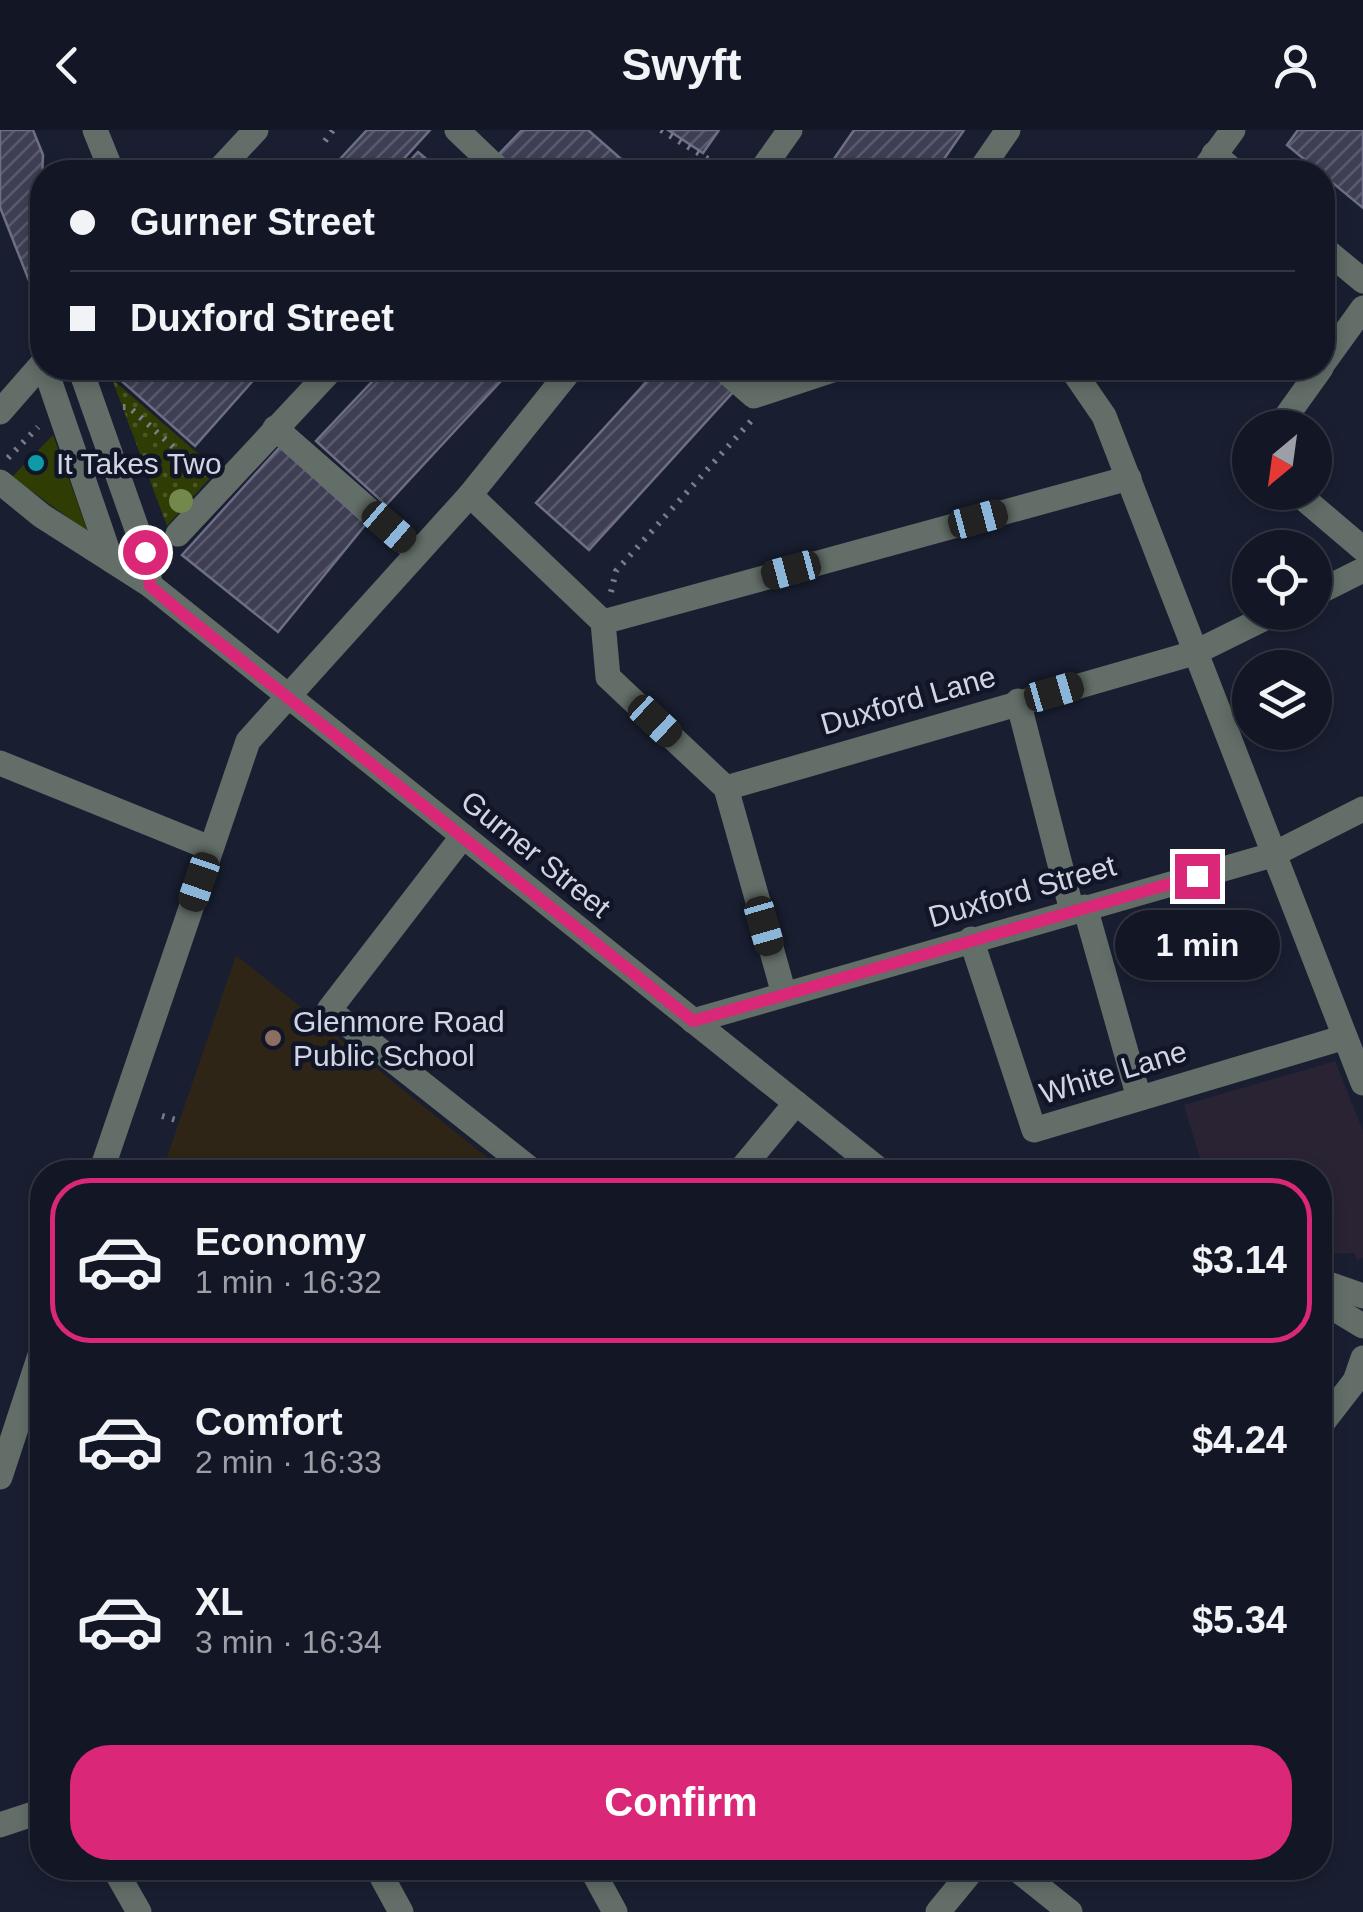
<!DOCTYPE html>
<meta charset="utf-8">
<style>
:root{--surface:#131725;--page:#1c202d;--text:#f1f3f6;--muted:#9d9fa7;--line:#323642;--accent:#db2777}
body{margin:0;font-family:Helvetica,sans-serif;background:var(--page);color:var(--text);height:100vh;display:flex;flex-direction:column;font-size:38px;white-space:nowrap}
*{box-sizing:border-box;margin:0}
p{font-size:32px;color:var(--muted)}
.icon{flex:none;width:55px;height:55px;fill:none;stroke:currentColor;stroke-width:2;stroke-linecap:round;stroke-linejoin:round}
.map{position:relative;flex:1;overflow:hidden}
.details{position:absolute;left:30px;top:1030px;width:1302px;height:720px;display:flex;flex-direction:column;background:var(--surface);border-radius:40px;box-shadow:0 5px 15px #0003,0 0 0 2px var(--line)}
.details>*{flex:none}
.hud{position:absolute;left:30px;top:30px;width:1305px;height:220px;border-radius:40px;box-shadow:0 5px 15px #0003,0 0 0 2px var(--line);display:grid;align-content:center;height:220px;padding:0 40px;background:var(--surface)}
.needle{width:65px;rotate:209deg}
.tools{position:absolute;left:1232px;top:280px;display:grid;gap:20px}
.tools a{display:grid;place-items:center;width:100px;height:100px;border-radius:50%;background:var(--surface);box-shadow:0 5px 15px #0003,0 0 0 2px var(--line);font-size:50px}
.end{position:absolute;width:45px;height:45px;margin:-22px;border:12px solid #db2777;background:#fff;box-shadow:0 0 0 5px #fff}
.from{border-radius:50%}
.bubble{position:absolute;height:70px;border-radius:35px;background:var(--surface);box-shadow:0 5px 15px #0003,0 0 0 2px var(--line);font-size:32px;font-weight:700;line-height:70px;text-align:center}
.car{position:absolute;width:30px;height:60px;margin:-30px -15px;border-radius:12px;box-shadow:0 0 8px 2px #0007;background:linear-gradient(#222 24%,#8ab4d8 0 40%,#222 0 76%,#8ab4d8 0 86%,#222 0)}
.hud b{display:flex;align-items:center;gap:35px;height:95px;font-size:38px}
.hud b+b{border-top:2px solid var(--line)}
.hud i{width:25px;height:25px;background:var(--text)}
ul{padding:18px 0 0;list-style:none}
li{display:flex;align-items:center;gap:30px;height:165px;margin:0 20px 15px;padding:0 20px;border:5px solid transparent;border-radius:40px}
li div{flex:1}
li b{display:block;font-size:38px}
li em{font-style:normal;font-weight:700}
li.current{border-color:var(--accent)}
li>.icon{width:90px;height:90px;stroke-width:1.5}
.button{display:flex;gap:20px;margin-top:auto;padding:20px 40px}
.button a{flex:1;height:115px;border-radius:40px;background:var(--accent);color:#fff;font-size:40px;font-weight:700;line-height:115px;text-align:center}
header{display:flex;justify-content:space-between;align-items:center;height:130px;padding:0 40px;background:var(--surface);font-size:45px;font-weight:700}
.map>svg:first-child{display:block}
.commercial{fill:#292333}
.education{fill:#2f2516}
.green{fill:#2f3c03}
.park{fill:url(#park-dots)}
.building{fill:url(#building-hatch);stroke:#6e6f86;stroke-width:2.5}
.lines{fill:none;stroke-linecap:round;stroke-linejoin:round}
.path{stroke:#787d8c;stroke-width:6;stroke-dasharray:2.5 8;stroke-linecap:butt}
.minor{stroke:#636e68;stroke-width:25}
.tree{fill:#73884c}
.route{stroke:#db2777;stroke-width:12}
.culture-dot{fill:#0f9aa8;stroke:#101527;stroke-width:4}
.education-dot{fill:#8d6e63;stroke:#101527;stroke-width:4}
.labels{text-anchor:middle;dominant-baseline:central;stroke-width:9;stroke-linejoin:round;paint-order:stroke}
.poi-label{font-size:30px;fill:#d1d5e2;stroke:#101527;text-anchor:start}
.street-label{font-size:30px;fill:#d1d5e2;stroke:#101527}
</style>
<header><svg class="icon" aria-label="back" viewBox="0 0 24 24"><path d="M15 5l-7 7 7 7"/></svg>Swyft<svg class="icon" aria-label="person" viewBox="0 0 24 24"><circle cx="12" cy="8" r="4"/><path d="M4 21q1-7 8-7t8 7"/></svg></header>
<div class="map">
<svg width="1363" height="1782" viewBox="0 0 1363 1782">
<defs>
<pattern id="park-dots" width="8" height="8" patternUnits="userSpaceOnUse" patternTransform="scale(2.5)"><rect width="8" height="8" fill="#2f3c03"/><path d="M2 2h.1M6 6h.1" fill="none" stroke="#4c5727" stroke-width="1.8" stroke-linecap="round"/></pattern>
<pattern id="building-hatch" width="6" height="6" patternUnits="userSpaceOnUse" patternTransform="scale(2.5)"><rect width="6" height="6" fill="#3e3f54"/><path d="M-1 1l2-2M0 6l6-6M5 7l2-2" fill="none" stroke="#595a6c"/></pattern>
</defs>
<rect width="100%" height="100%" fill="#191f31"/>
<polygon class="commercial" points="1335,931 1363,1001 1363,1128 1357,1130 1354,1123 1320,1124 1320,1042 1204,1042 1184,975"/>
<polygon class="education" points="236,825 505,1042 162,1042"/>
<polygon class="green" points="53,305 88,402 12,347"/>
<polygon class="park" points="112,249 217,340 167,396"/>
<g class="building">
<polygon points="0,0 33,0 43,25 37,171 0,77"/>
<polygon points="367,0 430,0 400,33 404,37 418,22 442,42 328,42"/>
<polygon points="522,0 588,0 636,42 518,42 499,24"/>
<polygon points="668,0 719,0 703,23"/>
<polygon points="854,0 964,0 935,42 825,42"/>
<polygon points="1298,0 1363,0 1363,78 1287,15"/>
<polygon points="107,238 264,238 195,316"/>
<polygon points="385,238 513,238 386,375 316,311"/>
<polygon points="659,238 707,238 733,262 589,420 536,373"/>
<polygon points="280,317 366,394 278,502 182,425"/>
</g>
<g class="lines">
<g class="path">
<polyline points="661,0 729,42"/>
<polyline points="325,11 333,0"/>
<polyline points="123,277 129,277 201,342"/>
<polyline points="8,328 38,297"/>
<polyline points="611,462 616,441 751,291"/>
<polyline points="162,986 179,991"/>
</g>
<g class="minor">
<polyline points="95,0 112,42"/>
<polyline points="457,0 501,42"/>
<polyline points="1214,24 1235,42"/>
<polyline points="217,42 256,0"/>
<polyline points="760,42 790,0"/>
<polyline points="979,42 1008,0"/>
<polyline points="1202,42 1233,0"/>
<polyline points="1322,117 1363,151"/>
<polyline points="1322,235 1363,178"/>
<polyline points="45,238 111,430"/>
<polyline points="80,238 145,422 150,455"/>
<polyline points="722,238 754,266 839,238"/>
<polyline points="1071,238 1104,286 1363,953"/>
<polyline points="0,282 42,234"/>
<polyline points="275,298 417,422"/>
<polyline points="1278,298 1321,238"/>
<polyline points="0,352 42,386 150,455 882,1042"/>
<polyline points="1296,362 1363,419"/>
<polyline points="470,365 603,492"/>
<polyline points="178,404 333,238"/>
<polyline points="1315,464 1363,440"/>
<polyline points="603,492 1129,348"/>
<polyline points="603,492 608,547 726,658 784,864"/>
<polyline points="1018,571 1072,781"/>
<polyline points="0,633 210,718"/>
<polyline points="726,658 1194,523 1277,482"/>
<polyline points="463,706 329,880 534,1042"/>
<polyline points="1085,777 1139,968"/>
<polyline points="971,809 1034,1000 1345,907"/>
<polyline points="693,891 1272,725 1363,679"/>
<polyline points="101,1042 248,611 470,365 572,238"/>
<polyline points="739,1042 796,973"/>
<polyline points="1320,1151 1363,1166"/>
<polyline points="1320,1170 1363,1196"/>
<polyline points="1320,1296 1355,1251 1363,1228"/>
<polyline points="0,1347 42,1219"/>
<polyline points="0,1695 42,1681"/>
<polyline points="114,1738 139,1782"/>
<polyline points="377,1738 401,1782"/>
<polyline points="591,1738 615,1782"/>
<polyline points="1015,1738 1070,1782"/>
<polyline points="938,1782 974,1738"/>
</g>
</g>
<circle class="tree" cx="181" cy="371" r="12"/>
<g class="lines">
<polyline class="route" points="145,422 150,456 183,484 693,891 1197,746"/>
</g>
<circle class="culture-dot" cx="36" cy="333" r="10"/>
<circle class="education-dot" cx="273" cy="908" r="10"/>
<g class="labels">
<g class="poi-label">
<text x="56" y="333">It Takes Two</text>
<text x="293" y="891">Glenmore Road<tspan x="293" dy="34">Public School</tspan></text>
</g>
<g class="street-label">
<text transform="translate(908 570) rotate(-16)">Duxford Lane</text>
<text transform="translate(536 724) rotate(39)">Gurner Street</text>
<text transform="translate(1022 761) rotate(-16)">Duxford Street</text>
<text transform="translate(1113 942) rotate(-17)">White Lane</text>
</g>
</g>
</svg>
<div class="tools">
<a><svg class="needle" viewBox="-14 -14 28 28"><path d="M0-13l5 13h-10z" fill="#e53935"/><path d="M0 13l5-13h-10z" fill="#9d9fa7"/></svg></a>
<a><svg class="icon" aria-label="locate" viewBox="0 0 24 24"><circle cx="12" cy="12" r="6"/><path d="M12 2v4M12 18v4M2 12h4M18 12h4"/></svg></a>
<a><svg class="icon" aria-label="layers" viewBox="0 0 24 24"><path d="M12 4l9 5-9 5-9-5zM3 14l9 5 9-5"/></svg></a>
</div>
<i class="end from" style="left:145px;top:422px"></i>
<i class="end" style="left:1197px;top:746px"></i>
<div class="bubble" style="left:1115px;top:780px;width:165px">1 min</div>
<i class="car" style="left:978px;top:389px;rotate:75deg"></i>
<i class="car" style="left:389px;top:397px;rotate:131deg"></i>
<i class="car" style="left:791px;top:440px;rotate:255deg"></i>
<i class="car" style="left:1054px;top:562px;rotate:74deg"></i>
<i class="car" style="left:655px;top:591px;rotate:133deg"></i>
<i class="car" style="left:199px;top:752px;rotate:199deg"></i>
<i class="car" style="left:764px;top:796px;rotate:164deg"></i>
<div class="hud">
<b><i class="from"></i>Gurner Street</b>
<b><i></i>Duxford Street</b>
</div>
<section class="details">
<ul>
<li class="current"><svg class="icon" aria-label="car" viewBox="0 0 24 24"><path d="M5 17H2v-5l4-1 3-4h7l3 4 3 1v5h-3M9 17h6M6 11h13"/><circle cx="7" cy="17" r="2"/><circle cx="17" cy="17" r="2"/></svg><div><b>Economy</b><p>1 min · 16:32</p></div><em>$3.14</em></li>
<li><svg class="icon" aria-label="car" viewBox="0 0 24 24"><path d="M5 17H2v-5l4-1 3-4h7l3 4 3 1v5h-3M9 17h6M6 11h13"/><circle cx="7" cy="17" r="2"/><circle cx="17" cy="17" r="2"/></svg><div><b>Comfort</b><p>2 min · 16:33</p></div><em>$4.24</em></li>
<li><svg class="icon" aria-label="car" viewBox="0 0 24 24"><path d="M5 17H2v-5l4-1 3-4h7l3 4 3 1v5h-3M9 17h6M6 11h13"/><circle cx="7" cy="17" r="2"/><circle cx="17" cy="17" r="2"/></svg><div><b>XL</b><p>3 min · 16:34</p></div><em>$5.34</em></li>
</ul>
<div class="button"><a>Confirm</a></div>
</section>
</div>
